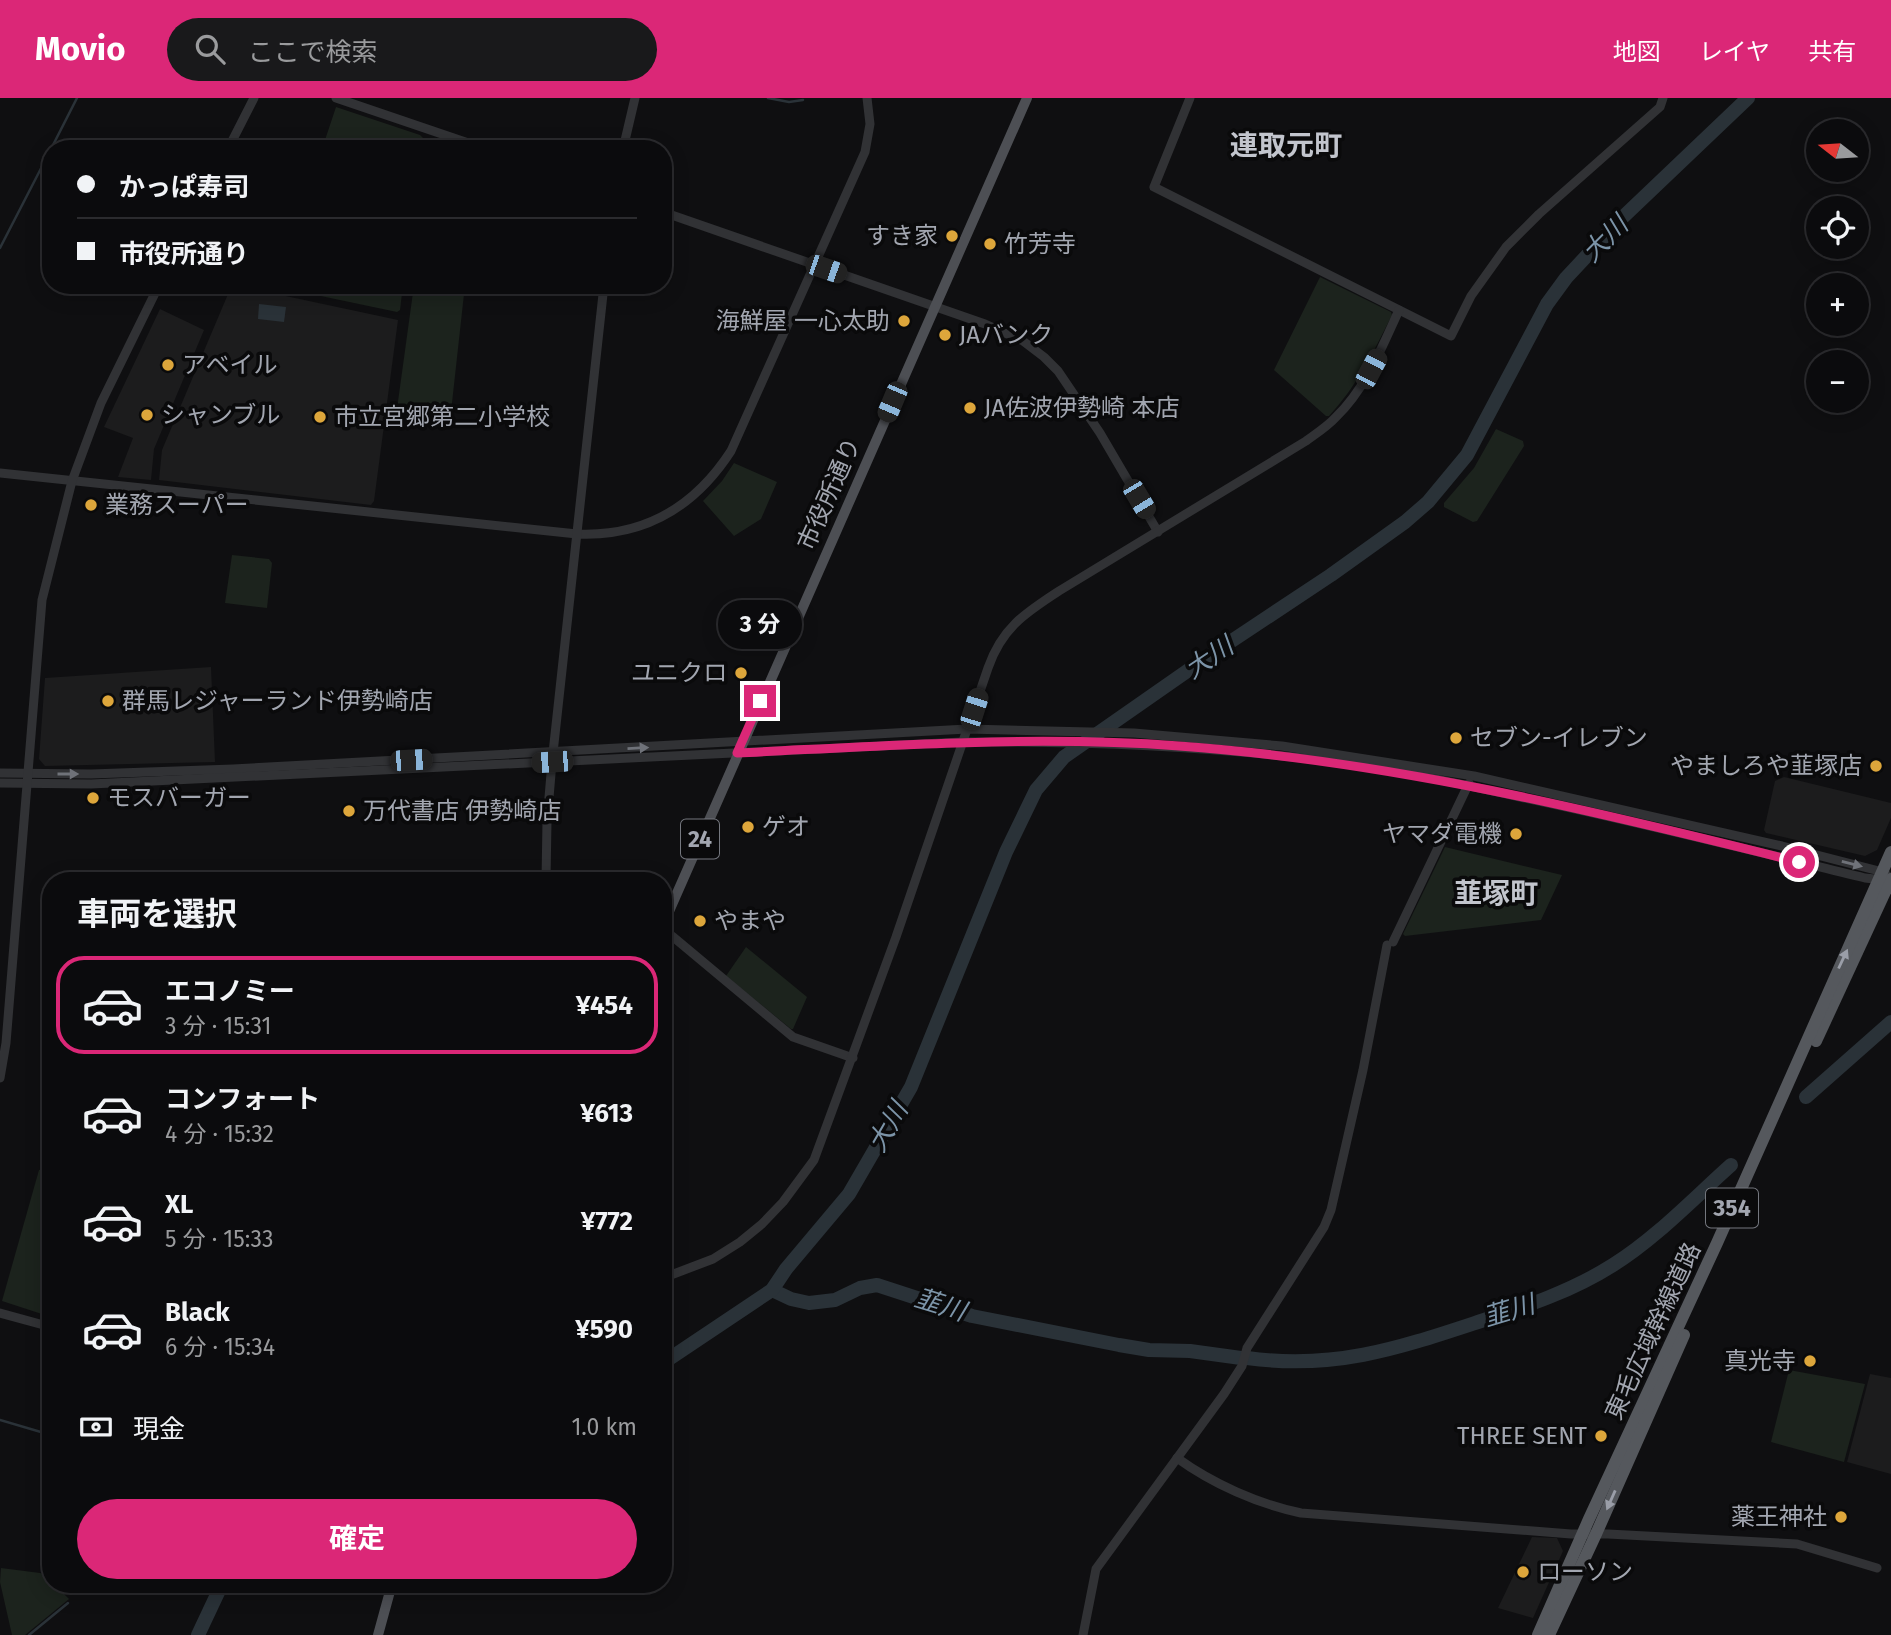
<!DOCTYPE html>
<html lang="ja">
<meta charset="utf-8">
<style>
:root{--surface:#0b0b0d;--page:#19191b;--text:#f1f3f6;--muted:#9a9b9d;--line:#2b2b2e;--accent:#db2777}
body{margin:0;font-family:"Fira Sans","Noto Sans JP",sans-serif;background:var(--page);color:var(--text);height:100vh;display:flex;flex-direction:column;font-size:26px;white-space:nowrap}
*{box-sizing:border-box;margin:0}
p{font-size:23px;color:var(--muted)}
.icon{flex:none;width:38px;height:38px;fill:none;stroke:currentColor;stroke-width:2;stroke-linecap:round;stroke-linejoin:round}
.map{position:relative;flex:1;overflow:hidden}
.drawer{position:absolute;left:42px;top:774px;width:630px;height:721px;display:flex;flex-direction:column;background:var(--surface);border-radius:28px;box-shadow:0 4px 18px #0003,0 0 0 2px var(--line)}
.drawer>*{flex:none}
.banner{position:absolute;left:42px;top:42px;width:630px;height:154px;border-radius:28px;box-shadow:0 4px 18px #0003,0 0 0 2px var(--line);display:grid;align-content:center;height:154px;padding:0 35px;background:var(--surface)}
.needle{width:46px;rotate:287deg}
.tools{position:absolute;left:1806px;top:21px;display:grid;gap:14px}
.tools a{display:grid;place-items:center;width:63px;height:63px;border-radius:50%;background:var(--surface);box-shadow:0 4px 18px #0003,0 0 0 2px var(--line);font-size:35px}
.end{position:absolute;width:32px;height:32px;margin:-16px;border:9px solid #db2777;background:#fff;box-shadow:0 0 0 4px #fff}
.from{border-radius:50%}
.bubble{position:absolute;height:49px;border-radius:24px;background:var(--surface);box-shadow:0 4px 18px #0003,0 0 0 2px var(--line);font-size:23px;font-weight:700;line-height:49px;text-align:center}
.car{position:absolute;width:21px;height:42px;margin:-21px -10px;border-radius:9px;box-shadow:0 0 5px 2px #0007;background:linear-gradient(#222 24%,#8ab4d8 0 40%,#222 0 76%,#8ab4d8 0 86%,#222 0)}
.banner b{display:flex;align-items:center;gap:24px;height:66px;font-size:26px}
.banner b+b{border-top:2px solid var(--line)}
.banner i{width:18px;height:18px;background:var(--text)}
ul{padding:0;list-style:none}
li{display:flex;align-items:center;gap:21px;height:98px;margin:0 14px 10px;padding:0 21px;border:4px solid transparent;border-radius:28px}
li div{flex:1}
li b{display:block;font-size:26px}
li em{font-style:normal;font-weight:700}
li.active{border-color:var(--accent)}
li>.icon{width:63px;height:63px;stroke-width:1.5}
h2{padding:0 35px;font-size:32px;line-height:84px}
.pay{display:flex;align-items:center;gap:18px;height:77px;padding:0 35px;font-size:26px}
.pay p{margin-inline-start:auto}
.action{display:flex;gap:14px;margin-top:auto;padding:14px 35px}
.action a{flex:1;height:80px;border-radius:42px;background:var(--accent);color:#fff;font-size:28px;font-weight:700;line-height:80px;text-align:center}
header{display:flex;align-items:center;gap:42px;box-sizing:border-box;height:98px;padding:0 35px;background:var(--accent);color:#fff}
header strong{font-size:33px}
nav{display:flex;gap:38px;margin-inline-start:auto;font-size:24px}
.search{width:490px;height:63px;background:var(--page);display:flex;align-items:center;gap:18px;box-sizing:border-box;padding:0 24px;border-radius:38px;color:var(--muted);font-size:26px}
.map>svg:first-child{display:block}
.built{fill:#1c1c1d}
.green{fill:#1c231d}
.water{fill:#2a3238}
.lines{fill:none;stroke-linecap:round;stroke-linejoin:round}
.stream{stroke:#2a3238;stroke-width:2.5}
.river{stroke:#2a3238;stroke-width:14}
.tertiary{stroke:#313235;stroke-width:9}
.primary{stroke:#4d4f54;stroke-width:10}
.trunk{stroke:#55585d;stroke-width:12}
.oneway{fill:#6f7279}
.oneway2{fill:#9a9ea8}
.route{stroke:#db2777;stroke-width:9}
.poi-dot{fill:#dda63b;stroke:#0a0a0b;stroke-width:2.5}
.labels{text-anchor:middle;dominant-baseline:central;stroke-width:7;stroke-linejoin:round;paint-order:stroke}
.shield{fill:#0a0a0b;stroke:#74777e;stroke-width:2}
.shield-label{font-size:23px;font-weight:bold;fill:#a2a6b0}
.poi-label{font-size:24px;fill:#a2a6b0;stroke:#0a0a0b;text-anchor:start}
.street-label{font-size:24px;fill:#a2a6b0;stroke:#0a0a0b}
.water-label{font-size:26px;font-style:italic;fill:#7c94a8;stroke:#0a0a0b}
.quarter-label{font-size:28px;font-weight:bold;fill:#c2c5cd;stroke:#0a0a0b}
</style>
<header>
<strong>Movio</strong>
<div class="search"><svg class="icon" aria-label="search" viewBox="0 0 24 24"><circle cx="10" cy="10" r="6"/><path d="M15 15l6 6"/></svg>ここで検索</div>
<nav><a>地図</a><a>レイヤ</a><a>共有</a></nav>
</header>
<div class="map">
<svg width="1891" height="1537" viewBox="0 0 1891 1537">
<rect width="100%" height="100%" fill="#0f0f11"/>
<g class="built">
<polygon points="234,187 398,222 374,403 371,407 159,382 162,352 231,189"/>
<polygon points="160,211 204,232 154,351 151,382 118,379 133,340 104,329"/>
<polygon points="211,569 215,664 45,668 39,661 45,580"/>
<polygon points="1784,679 1891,705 1891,720 1877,752 1865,758 1766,735 1764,732 1775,683"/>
<polygon points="1870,1276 1891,1280 1891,1376 1847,1364"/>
<polygon points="1532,1439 1557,1440 1563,1453 1533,1520 1498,1510"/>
</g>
<g class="green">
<polygon points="336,9 420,37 423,40 421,51 322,51"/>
<path d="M1320 179 1391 214 1392 217C1374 253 1357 288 1329 318H1326L1274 272Z"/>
<polygon points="278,187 403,187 400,212 397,214 278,189"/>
<polygon points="414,187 465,187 450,323 447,325 396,318"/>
<polygon points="1496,331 1523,343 1524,348 1477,423 1473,424 1444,409 1444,405 1474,370"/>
<polygon points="734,365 777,384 761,421 734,438 703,403 722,383"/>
<polygon points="232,457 269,461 272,465 267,510 225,505"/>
<polygon points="1445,749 1562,777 1541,822 1405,838 1403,836"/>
<polygon points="746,849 807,899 793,931 791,931 726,878"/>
<polygon points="43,1071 51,1073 51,1219 2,1203 39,1072"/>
<polygon points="1789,1272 1865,1286 1844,1364 1771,1344"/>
<polygon points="1,1470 40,1475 45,1477 51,1482 51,1486 54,1486 69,1501 25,1537 12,1537 0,1484"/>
</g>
<polygon class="water" points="259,206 286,209 284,224 258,221"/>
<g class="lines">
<g class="stream">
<polyline points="768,0 789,4 803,2"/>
<polyline points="51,51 77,0"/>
<polyline points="0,150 51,51"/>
<polyline points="0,1322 51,1337"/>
<polyline points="75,1495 79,1486"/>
<polyline points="29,1537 68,1505"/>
</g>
<g class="river">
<polyline points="1806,999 1891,924"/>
<polyline points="772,1192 791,1201 809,1205 835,1202 860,1190 877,1187 972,1218 1119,1247 1149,1252 1190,1253 1241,1260"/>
<path d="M1247 1260C1336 1272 1399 1250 1481 1223 1527 1208 1572 1193 1613 1167 1655 1141 1694 1100 1731 1067"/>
<polyline points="663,1265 772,1192 786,1171 849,1096 911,989 1006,754 1036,692 1064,659 1203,562 1331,477 1405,424 1428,404 1467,357 1547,206 1566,180 1622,120 1748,0"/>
<polyline points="198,1537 222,1486"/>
</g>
<g class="tertiary">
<polyline points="336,0 486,51"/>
<polyline points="1190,0 1154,89 1451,238 1471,198 1506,149 1539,116 1660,9 1663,0"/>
<polyline points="228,51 254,0"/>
<polyline points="623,51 635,0"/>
<polyline points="663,114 985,226 1023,243 1044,259 1058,273 1100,335 1158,434"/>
<path d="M0 375 577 436C644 439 694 410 731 353L865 54 870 26 867 0"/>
<polyline points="0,675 91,676 233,671 967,631 1134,635 1282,648 1474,678 1782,748 1883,774 1887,777"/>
<path d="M0 685 91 686 962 644C1092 643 1214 648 1343 665 1402 673 1461 686 1520 699 1635 723 1750 752 1865 780L1884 782"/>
<polyline points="546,782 547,723 552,664 604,187"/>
<polyline points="663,834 672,838 793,939 853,960"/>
<polyline points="1393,844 1469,685"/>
<polyline points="0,980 6,945 42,502 72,383 101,305 159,187"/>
<path d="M663 1180 713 1161 740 1144 762 1126 783 1104 814 1062 896 839 988 570C1002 530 1025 515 1059 493L1306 343C1317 335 1328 328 1336 319 1366 290 1382 249 1399 212"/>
<polyline points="0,1215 51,1229"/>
<path d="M1177 1360C1213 1386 1258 1406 1301 1415L1571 1436H1608L1797 1446 1877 1470"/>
<polyline points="1083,1537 1096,1471 1224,1296 1242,1268 1247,1250 1324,1129 1331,1112 1363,972 1387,847"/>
</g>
<g class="primary">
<polyline points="663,827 1027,0"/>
<polyline points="378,1537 392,1486"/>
</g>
<g class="trunk">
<polyline points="1816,943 1891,781"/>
<polyline points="1538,1537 1589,1421 1717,1145 1891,754"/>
<polyline points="1549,1537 1596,1436 1684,1237"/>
</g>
</g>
<defs><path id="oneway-solid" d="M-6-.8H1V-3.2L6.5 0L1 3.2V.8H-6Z" transform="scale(1.75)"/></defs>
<g class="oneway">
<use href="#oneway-solid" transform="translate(638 650) rotate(-3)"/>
<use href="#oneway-solid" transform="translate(68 676)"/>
<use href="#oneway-solid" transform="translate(1852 766) rotate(14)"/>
</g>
<g class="oneway2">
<use href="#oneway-solid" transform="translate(1843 861) rotate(-65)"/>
<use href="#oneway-solid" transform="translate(1611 1402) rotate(114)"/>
</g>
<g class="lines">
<path class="route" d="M760 603 737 655C884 648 1032 637 1179 648 1389 663 1595 713 1799 764"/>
</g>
<g class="poi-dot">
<circle cx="952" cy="138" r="7"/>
<circle cx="990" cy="146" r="7"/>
<circle cx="904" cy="223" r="7"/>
<circle cx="945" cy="237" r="7"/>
<circle cx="168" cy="267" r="7"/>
<circle cx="970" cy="310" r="7"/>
<circle cx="147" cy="317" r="7"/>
<circle cx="320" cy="319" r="7"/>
<circle cx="91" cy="407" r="7"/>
<circle cx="741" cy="575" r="7"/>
<circle cx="108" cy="603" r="7"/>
<circle cx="1456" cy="640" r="7"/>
<circle cx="1876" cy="668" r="7"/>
<circle cx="93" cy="700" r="7"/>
<circle cx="349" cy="713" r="7"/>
<circle cx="748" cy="729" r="7"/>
<circle cx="1516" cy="736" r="7"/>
<circle cx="700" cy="823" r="7"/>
<circle cx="1810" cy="1263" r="7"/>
<circle cx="1601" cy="1338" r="7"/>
<circle cx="1841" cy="1419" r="7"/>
<circle cx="1523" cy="1474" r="7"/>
</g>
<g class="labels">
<g class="shield">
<rect x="681" y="721.5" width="38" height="39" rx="5"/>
<rect x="1706" y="1090.5" width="52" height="39" rx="5"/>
</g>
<g class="shield-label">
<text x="700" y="741">24</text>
<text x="1732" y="1110">354</text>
</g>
<g class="poi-label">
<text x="938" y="138" text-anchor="end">すき家</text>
<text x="1004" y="146">竹芳寺</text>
<text x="890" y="223" text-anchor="end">海鮮屋 一心太助</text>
<text x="959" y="237">JAバンク</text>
<text x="182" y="267">アベイル</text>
<text x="984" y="310">JA佐波伊勢崎 本店</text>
<text x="161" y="317">シャンブル</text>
<text x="334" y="319">市立宮郷第二小学校</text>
<text x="105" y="407">業務スーパー</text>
<text x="727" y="575" text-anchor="end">ユニクロ</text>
<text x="122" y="603">群馬レジャーランド伊勢崎店</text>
<text x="1470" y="640">セブン-イレブン</text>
<text x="1862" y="668" text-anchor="end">やましろや韮塚店</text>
<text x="107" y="700">モスバーガー</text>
<text x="363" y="713">万代書店 伊勢崎店</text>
<text x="762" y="729">ゲオ</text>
<text x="1502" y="736" text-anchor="end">ヤマダ電機</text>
<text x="714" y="823">やまや</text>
<text x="1796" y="1263" text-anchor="end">真光寺</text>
<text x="1587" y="1338" text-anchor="end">THREE SENT</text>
<text x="1827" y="1419" text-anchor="end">薬王神社</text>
<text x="1537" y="1474">ローソン</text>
</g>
<g class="street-label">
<text transform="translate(829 396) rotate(-66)">市役所通り</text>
<text transform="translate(1653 1233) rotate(-65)">東毛広域幹線道路</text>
</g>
<g class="water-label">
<text transform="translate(1605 141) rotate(-45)">大川</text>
<text transform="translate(1209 560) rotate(-34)">大川</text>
<text transform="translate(888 1029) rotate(-60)">大川</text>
<text transform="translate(940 1207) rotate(17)">韮川</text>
<text transform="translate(1509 1213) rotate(-17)">韮川</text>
</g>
<g class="quarter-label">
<text x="1286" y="47">連取元町</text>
<text x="1496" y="795">韮塚町</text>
</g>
</g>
</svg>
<div class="tools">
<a><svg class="needle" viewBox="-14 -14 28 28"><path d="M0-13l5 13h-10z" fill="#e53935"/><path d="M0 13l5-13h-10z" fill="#9a9b9d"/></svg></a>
<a><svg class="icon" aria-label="locate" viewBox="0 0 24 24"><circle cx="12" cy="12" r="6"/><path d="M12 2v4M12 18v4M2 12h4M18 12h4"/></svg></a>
<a>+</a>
<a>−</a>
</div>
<i class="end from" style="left:1799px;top:764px"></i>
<i class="end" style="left:760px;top:603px"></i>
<div class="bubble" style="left:718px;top:502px;width:84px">3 分</div>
<i class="car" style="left:826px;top:171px;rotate:109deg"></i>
<i class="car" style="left:1371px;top:271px;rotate:28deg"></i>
<i class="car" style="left:892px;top:304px;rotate:203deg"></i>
<i class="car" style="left:1139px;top:401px;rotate:149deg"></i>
<i class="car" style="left:974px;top:611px;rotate:18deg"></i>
<i class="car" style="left:411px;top:662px;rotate:87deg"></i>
<i class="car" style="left:552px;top:664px;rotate:267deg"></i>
<div class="banner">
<b><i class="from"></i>かっぱ寿司</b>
<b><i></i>市役所通り</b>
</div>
<section class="drawer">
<h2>車両を選択</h2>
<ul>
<li class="active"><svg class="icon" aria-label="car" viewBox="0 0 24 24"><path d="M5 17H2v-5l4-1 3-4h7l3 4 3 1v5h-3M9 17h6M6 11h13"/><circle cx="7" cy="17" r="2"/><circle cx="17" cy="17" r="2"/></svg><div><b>エコノミー</b><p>3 分 · 15:31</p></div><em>¥454</em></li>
<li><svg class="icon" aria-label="car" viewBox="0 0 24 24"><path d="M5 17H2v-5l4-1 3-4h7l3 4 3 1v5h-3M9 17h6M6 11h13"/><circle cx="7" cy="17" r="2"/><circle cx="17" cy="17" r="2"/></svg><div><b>コンフォート</b><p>4 分 · 15:32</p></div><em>¥613</em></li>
<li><svg class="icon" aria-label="car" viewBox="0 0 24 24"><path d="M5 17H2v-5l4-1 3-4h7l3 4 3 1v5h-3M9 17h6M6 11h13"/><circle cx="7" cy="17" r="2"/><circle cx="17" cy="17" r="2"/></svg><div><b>XL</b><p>5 分 · 15:33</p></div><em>¥772</em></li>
<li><svg class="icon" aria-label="car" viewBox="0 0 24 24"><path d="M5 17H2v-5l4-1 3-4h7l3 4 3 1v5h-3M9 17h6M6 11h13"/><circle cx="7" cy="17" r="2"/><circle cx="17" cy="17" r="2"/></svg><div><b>Black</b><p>6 分 · 15:34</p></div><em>¥590</em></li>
</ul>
<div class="pay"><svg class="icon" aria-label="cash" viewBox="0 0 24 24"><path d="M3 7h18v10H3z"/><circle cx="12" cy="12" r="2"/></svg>現金<p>1.0 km</p></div>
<div class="action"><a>確定</a></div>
</section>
</div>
